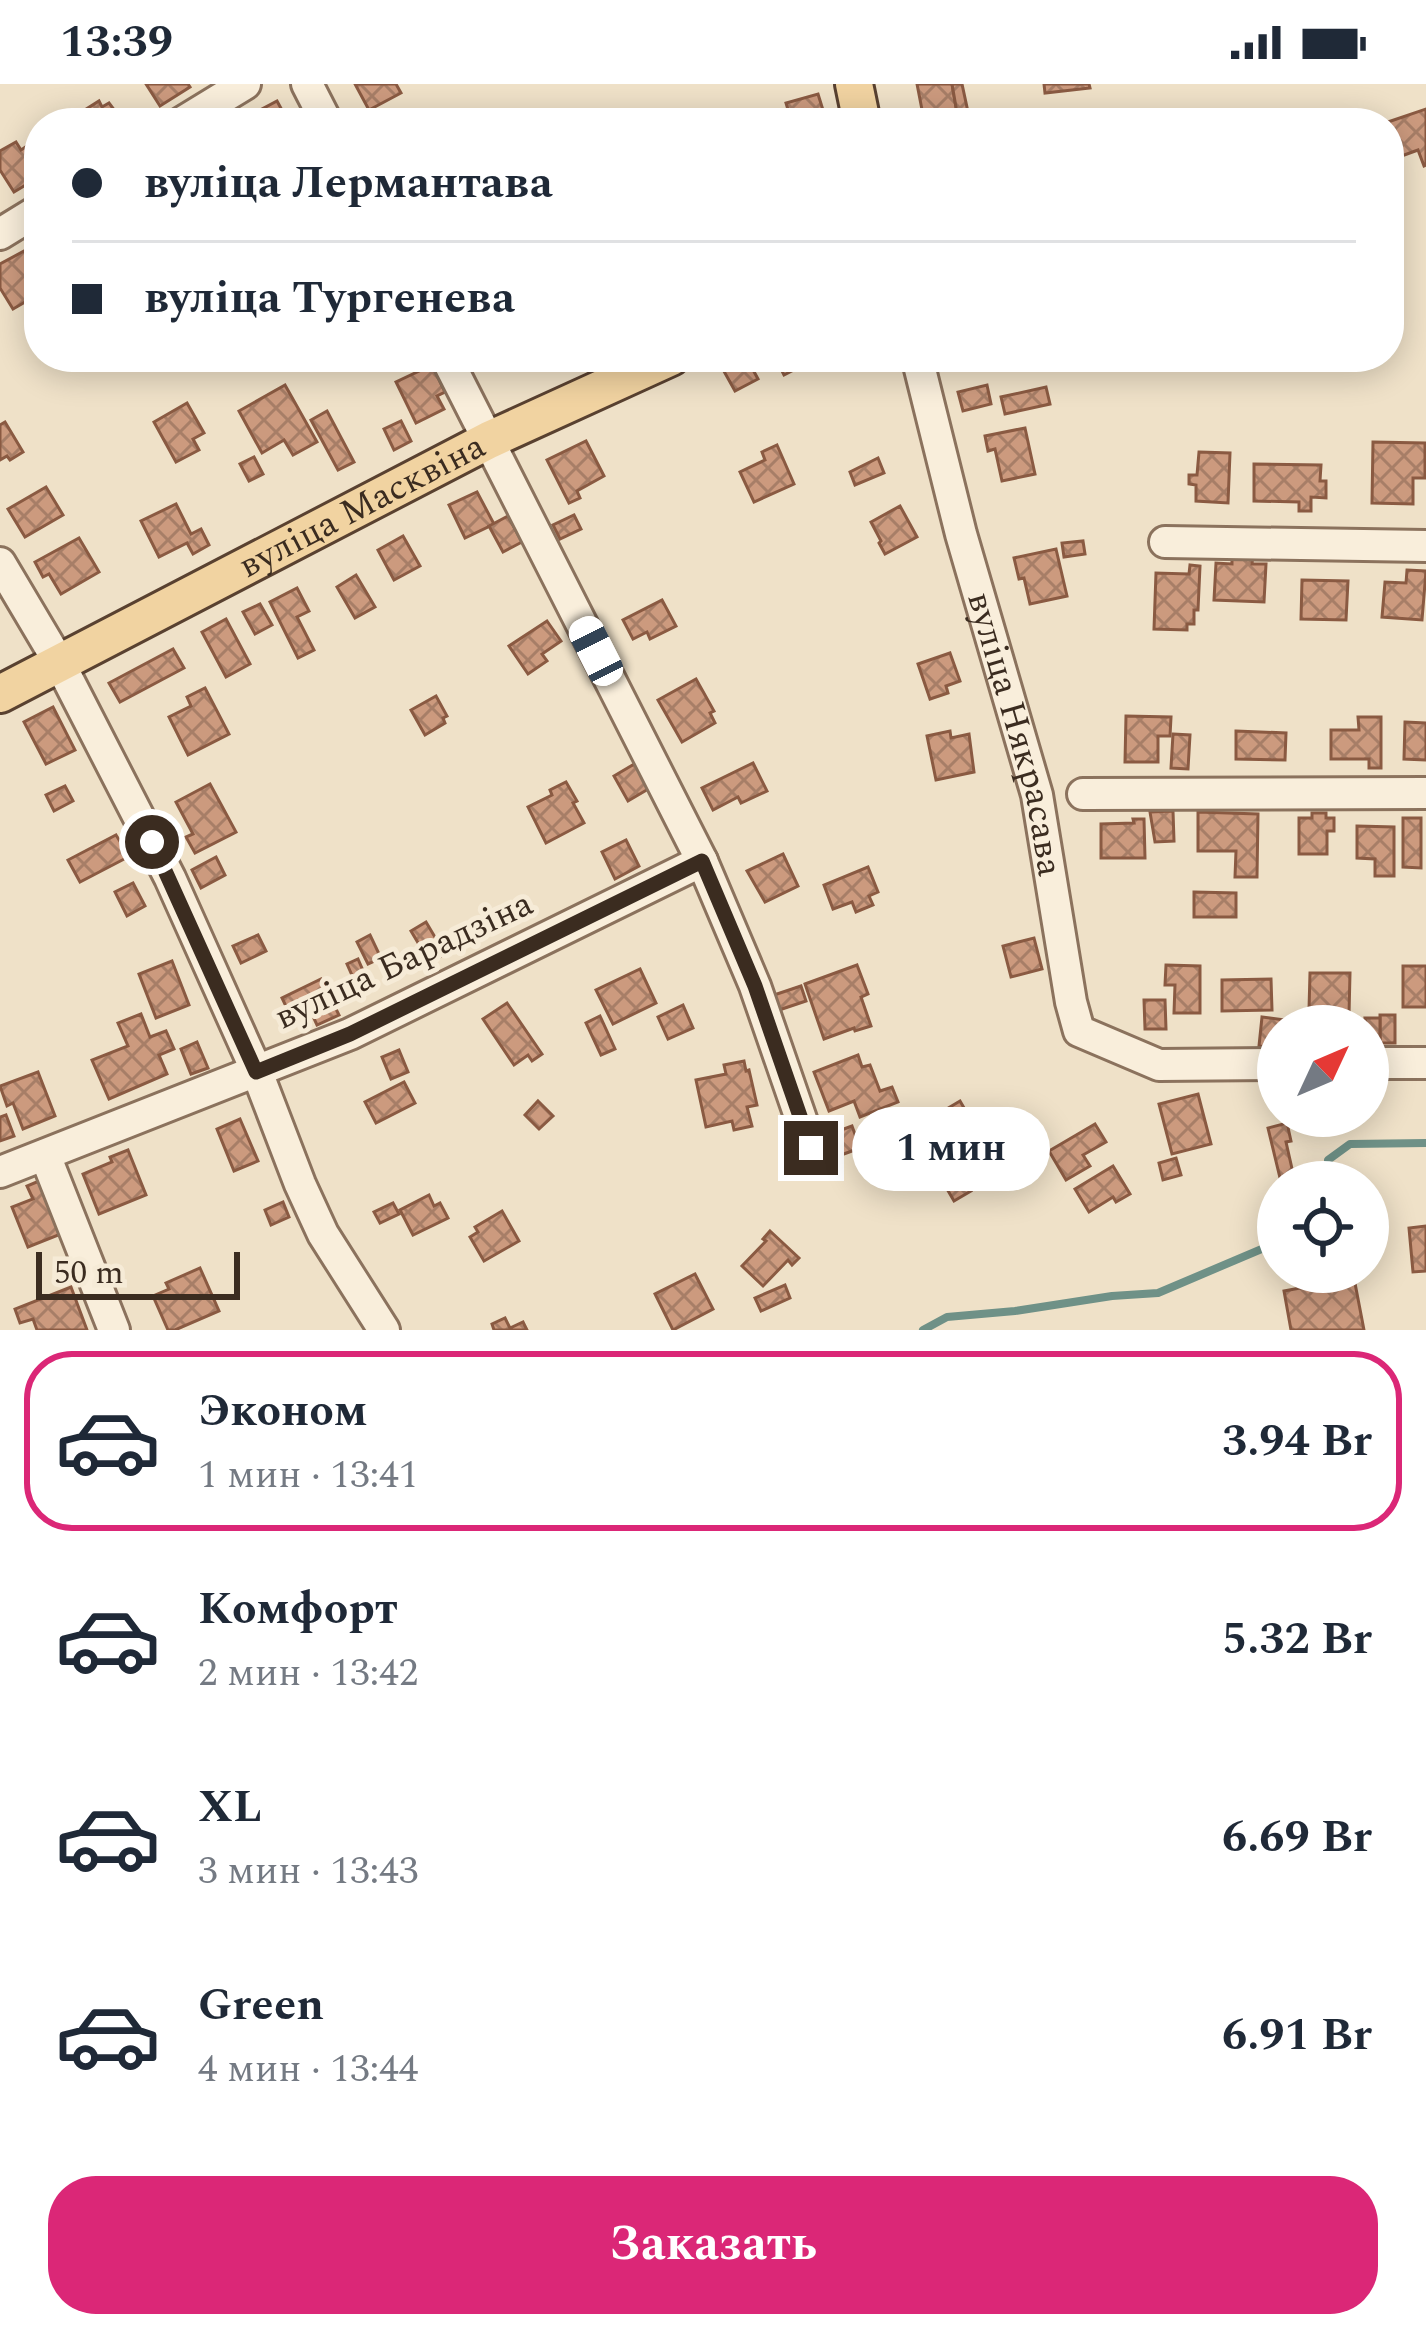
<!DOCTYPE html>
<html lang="ru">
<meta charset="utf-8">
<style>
:root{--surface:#fff;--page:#f2f2f3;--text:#1f2937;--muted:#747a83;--line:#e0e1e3;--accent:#db2777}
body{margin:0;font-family:Spectral,serif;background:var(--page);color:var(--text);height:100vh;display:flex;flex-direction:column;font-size:45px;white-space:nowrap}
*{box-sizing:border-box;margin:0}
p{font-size:39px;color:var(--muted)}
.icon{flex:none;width:66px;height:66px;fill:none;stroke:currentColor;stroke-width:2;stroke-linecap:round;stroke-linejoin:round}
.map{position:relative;height:1246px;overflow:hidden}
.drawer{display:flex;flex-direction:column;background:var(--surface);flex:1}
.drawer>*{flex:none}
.guide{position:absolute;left:24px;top:24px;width:1380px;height:264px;border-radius:48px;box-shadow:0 6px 30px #0003;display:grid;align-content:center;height:264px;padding:0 48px;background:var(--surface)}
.needle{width:78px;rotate:46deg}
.tools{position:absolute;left:1257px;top:921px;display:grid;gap:24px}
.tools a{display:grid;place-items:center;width:132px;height:132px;border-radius:50%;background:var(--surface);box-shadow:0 6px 30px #0003;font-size:60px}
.scale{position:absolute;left:36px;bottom:30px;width:204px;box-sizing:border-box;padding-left:12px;border:6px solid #3b2c20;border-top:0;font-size:33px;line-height:42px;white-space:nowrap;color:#3b2c20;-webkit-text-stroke:9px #f6ebd7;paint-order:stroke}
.end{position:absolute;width:54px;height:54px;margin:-27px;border:15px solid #3b2c20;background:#fff;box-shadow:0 0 0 6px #fff}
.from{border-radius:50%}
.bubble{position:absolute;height:84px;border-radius:42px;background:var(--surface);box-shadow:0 6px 30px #0003;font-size:39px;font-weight:700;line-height:84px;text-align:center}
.car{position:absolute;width:36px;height:72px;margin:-36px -18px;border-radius:15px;box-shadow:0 0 9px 3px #0007;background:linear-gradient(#fff 24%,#345 0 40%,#fff 0 76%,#345 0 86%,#fff 0)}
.guide b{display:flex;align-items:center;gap:42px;height:114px;font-size:45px}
.guide b+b{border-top:3px solid var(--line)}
.guide i{width:30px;height:30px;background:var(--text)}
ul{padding:21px 0 0;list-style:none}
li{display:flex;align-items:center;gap:36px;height:180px;margin:0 24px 18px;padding:0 24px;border:6px solid transparent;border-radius:48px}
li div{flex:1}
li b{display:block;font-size:45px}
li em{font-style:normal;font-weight:700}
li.active{border-color:var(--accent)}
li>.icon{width:108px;height:108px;stroke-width:1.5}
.action{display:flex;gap:24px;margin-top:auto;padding:24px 48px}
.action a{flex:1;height:138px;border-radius:48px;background:var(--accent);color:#fff;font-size:48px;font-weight:700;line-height:138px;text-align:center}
.status{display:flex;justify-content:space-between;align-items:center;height:84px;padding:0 60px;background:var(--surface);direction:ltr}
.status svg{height:33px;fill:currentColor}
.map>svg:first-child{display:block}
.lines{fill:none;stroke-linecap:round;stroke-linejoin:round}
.stream{stroke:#6f9187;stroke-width:8}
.building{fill:url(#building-cross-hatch);stroke:#8a5a42;stroke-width:3}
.minor-casing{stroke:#8b725d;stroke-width:36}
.major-casing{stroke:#594130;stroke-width:42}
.minor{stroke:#f9eedb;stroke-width:30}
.major{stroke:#f1d3a1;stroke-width:36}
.route{stroke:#3b2c20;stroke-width:15}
.labels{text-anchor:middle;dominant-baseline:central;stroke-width:10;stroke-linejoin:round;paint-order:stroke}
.street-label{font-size:36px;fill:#3b2c20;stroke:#f6ebd7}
</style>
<div class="status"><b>13:39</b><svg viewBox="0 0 49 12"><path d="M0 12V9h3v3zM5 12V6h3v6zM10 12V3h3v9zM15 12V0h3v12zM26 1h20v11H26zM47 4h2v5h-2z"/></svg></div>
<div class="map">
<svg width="1426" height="1246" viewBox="0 0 1426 1246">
<defs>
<pattern id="building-cross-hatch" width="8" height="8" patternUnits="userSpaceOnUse" patternTransform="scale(3)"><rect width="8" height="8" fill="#cc9a7e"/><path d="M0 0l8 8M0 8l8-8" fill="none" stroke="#a77e67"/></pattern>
</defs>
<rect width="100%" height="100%" fill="#efe1c8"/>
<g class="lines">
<g class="stream">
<polyline points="1332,1098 1328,1076 1350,1060 1426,1059"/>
<polyline points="923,1246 947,1233 1015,1227 1112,1212 1158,1209 1278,1158"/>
</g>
</g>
<g class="building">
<polygon points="146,0 188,0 190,3 160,22"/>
<polygon points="355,0 396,0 401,9 369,26"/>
<polygon points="917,0 952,0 957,29 924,36"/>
<polygon points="952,0 962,0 968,28 957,29"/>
<polygon points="1044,0 1089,0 1090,4 1045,9"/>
<polygon points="818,10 827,39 792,39 786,19"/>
<polygon points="99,17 102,23 109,19 115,27 108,32 112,39 75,39 72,34"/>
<polygon points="277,17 289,39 248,39 245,34"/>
<polygon points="1426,25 1426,81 1424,82 1418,66 1396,74 1389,53 1389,39 1385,39"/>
<polygon points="16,58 21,66 30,60 39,74 39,93 14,108 0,86 0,67"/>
<polygon points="24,167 39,193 39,210 13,225 0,204 0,180"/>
<polygon points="739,273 746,273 758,295 735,307 721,282"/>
<polygon points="775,273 819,273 784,291"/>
<polygon points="432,281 445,308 437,312 444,325 416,339 396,298"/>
<polygon points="285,301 317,358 293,371 284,356 262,369 239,327"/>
<polygon points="987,301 991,320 963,327 958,308"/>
<polygon points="1046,303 1050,320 1005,330 1001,313"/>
<polygon points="187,319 204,349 193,355 199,366 176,378 154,338"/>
<polygon points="327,327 354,378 338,386 311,336"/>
<polygon points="401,337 411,357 394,366 384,345"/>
<polygon points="5,338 23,368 10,376 7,372 0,376 0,341"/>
<polygon points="1025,344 1035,390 1002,397 995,365 988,367 985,352"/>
<polygon points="586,357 604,392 577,407 580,414 569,419 547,376"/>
<polygon points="1373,358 1425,359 1425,394 1413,394 1413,420 1372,419"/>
<polygon points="777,361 794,400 754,418 740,388 765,376 762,368"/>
<polygon points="1199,368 1230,369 1228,419 1196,417 1196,401 1189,400 1189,391 1197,391"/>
<polygon points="254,373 263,390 249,397 240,380"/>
<polygon points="878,374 884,389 855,401 850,388"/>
<polygon points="1254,380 1321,381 1320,397 1326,397 1326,414 1311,413 1311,427 1299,427 1299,418 1254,417"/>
<polygon points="46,403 63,431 25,453 8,425"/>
<polygon points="477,408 494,440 465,454 449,421"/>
<polygon points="176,420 191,450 201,445 209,461 193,470 187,459 159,473 141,437"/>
<polygon points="900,422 917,453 885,470 879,459 881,457 871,438"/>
<polygon points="574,431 581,445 560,455 553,441"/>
<polygon points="508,432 522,458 503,468 489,442"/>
<polygon points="403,452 420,482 394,496 378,466"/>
<polygon points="79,454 99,488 61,510 49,490 43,493 35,478"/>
<polygon points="1083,457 1085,470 1064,473 1062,459"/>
<polygon points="1056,465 1067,512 1030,520 1024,494 1019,495 1014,474"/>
<polygon points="1232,470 1253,470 1252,480 1266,480 1264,518 1214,516 1216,479 1232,480"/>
<polygon points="1190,481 1200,482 1198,526 1194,526 1194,540 1187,540 1187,546 1154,545 1156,489 1189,490"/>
<polygon points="1407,486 1426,487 1422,536 1382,533 1385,498 1406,499"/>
<polygon points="356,491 375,523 355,534 337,503"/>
<polygon points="1302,496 1348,497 1346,536 1301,535"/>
<polygon points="297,504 309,527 297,533 314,566 298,574 270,518"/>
<polygon points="662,516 676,542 650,555 647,548 633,555 623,536"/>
<polygon points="260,520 272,541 255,550 243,528"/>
<polygon points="226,535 250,580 226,593 202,548"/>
<polygon points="547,537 561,557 542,570 547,577 528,590 509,562"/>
<polygon points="173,565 184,584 120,618 109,599"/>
<polygon points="950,569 960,597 946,602 948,609 930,615 918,580"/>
<polygon points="696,595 714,627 710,629 715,639 682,658 658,616"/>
<polygon points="205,604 229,650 188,671 169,633 191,622 187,613"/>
<polygon points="436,612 447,632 443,634 445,639 425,651 411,626"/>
<polygon points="53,623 75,666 46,680 24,638"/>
<polygon points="1126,632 1171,633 1170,652 1158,652 1158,678 1125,678"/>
<polygon points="1358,633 1381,633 1381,684 1369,684 1369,675 1331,675 1331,646 1359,646"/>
<polygon points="1405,638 1426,639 1426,676 1404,675"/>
<polygon points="950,647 951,654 969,650 974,688 936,696 927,652"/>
<polygon points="1236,647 1286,649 1285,676 1236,675"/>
<polygon points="1173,650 1190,651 1188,685 1171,684"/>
<polygon points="636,679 650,704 628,717 614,692"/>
<polygon points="753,679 767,707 741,719 738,713 713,726 702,704"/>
<polygon points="566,698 577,717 573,719 584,739 546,759 528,723 552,711 550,706"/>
<polygon points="210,700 236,748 195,769 186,753 193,750 176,718"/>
<polygon points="65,702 73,717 54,727 46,711"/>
<polygon points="1173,727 1174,757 1155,758 1150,728"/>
<polygon points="1198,728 1258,730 1257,793 1235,793 1236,767 1198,767"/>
<polygon points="1312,729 1326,729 1326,734 1334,734 1334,747 1327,747 1327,770 1299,770 1299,734 1312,734"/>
<polygon points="1403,734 1421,734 1421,784 1403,783"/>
<polygon points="1133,735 1144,735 1145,774 1101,774 1101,740 1134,739"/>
<polygon points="1357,742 1394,743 1394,792 1375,792 1375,775 1357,774"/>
<polygon points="116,751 121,759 125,757 129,764 124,767 128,773 80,798 68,776"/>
<polygon points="626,756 639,782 615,795 602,768"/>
<polygon points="783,770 798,802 765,818 747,787"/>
<polygon points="216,773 225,791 201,804 192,786"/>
<polygon points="868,783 878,808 869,812 873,821 856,828 852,818 833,825 824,801"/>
<polygon points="133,799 145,822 127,832 115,808"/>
<polygon points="1194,808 1236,809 1236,833 1194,833"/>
<polygon points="426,838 445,870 430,879 411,847"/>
<polygon points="258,851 266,867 241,879 233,862"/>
<polygon points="370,851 381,874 368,880 357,858"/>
<polygon points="1034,854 1042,885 1011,893 1003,862"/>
<polygon points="358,875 371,905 360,909 347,880"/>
<polygon points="172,877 189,921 156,934 139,890"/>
<polygon points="857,881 868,910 861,913 871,942 855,947 854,944 824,955 805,900"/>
<polygon points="1166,881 1200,882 1200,929 1174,929 1175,901 1165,901"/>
<rect x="1403" y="882" width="23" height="41"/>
<polygon points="640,885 656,919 613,940 596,906"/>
<polygon points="1310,889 1350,889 1349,931 1336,930 1336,926 1309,926"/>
<polygon points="321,895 339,931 317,941 311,928 293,937 282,914"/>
<polygon points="1271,895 1272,926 1222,927 1222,896"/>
<polygon points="801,902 806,917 779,926 774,911"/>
<polygon points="1144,916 1165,916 1166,945 1145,945"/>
<polygon points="507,919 542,970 532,977 528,971 514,981 483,935"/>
<polygon points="683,921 693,944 668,955 658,933"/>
<polygon points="141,930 150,953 166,947 174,965 159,971 167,990 109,1015 92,976 128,962 118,939"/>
<rect x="1380" y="931" width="15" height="28"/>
<polygon points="600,932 615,965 601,971 586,939"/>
<polygon points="1262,933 1285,936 1284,942 1278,942 1278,964 1259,962"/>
<polygon points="1365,934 1380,934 1380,959 1368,958"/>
<polygon points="197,958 208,984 191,990 181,965"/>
<polygon points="399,966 408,988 391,995 382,973"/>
<polygon points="858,971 862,983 870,981 880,1007 892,1003 898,1018 860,1033 854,1017 829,1027 814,988"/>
<polygon points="744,977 746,987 749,986 757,1021 747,1023 752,1042 734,1046 732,1037 706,1043 696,996 726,990 724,981"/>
<polygon points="38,988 55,1032 23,1045 13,1019 7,1022 0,1002"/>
<polygon points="404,998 415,1019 376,1039 365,1018"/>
<polygon points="1198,1010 1211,1060 1172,1070 1159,1020"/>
<polygon points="538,1017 553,1032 539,1045 525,1031"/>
<polygon points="960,1017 982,1055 951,1073 942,1058 932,1064 918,1042"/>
<polygon points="6,1031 14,1052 0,1057 0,1033"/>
<polygon points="240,1035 258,1077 234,1087 217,1045"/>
<polygon points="1287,1039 1291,1057 1286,1058 1295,1098 1281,1098 1268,1044"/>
<polygon points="1095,1040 1106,1058 1083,1071 1090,1082 1066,1096 1049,1067"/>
<polygon points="852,1042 860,1064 833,1074 825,1052"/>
<polygon points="128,1066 146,1111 99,1130 83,1090 112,1078 110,1073"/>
<polygon points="1176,1074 1181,1091 1163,1096 1159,1079"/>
<polygon points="1113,1082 1130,1110 1116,1118 1113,1113 1089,1128 1075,1105"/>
<polygon points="960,1088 971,1107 954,1117 943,1098"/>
<polygon points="39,1097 61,1150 28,1163 12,1123 33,1115 27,1102"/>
<polygon points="429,1111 434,1122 440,1119 448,1134 413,1151 400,1126"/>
<polygon points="283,1118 289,1133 271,1141 265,1126"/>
<polygon points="393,1119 399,1130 380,1139 374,1128"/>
<polygon points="502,1127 519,1157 484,1177 470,1153 478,1148 475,1143"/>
<polygon points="1426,1142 1426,1187 1413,1188 1409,1144"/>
<polygon points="770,1147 799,1174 792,1181 788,1176 763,1202 742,1182 766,1157 763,1155"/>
<polygon points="200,1184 219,1227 175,1246 168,1246 153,1212 169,1205 166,1199"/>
<polygon points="695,1190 713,1225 673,1246 655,1210"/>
<polygon points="1354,1194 1364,1246 1291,1246 1284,1207"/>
<polygon points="785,1201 790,1214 761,1227 755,1214"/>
<polygon points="71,1203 87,1246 37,1246 33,1235 20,1239 15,1225"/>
<polygon points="505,1234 510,1244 523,1238 527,1246 494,1246 492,1240"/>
</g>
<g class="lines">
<defs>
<g id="minor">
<polyline points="307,0 327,39"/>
<polyline points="181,39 245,0"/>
<polyline points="0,150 39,126"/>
<polyline points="446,273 702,777 755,902 811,1064"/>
<path id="s1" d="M917 273 961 450 1037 711 1071 918 1079 947 1159 981 1278 980"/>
<polyline points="1165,458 1426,462"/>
<polyline points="0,479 60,580 170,794 257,988 300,1100 323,1150 384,1246"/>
<polyline points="1083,710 1426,709"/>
<polyline points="1368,979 1426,979"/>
<polyline points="45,1071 114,1246"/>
<polyline points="0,1088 350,950 702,777"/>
</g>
<g id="major">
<polyline points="854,0 862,39"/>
<path id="s2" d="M0 610 489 356 671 273"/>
</g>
</defs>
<use href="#minor" class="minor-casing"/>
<use href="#major" class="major-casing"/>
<use href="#minor" class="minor"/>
<use href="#major" class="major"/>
</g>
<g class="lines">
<polyline class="route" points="152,758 256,988 350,950 702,777 755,902 811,1064"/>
</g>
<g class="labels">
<g class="street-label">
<text stroke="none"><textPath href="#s2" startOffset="408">вуліца Масквіна</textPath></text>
<text stroke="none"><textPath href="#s1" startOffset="390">вуліца Някрасава</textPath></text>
<text transform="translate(404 877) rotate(-25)">вуліца Барадзіна</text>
</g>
</g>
</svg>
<div class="tools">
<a><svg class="needle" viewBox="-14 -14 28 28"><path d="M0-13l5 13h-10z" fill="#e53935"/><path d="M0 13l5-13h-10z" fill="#747a83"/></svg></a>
<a><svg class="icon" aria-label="locate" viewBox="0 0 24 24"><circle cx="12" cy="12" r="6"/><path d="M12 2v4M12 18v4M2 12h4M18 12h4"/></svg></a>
</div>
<div class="scale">50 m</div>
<i class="end from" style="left:152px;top:758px"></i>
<i class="end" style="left:811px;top:1064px"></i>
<div class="bubble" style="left:852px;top:1023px;width:198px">1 мин</div>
<i class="car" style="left:596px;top:567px;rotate:333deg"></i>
<div class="guide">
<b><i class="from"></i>вуліца Лермантава</b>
<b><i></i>вуліца Тургенева</b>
</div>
</div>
<section class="drawer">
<ul>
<li class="active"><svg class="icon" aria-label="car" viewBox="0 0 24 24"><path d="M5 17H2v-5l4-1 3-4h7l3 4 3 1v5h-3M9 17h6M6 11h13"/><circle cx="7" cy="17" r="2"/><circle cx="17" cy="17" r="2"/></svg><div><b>Эконом</b><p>1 мин · 13:41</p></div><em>3.94 Br</em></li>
<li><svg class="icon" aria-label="car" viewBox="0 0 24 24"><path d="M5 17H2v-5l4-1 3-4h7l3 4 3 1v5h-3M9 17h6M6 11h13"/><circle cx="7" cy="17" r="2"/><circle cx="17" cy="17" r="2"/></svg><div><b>Комфорт</b><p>2 мин · 13:42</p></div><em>5.32 Br</em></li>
<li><svg class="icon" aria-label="car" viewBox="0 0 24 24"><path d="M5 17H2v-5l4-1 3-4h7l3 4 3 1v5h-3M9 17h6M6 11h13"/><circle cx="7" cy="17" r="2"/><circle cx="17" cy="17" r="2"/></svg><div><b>XL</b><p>3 мин · 13:43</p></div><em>6.69 Br</em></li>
<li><svg class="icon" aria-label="car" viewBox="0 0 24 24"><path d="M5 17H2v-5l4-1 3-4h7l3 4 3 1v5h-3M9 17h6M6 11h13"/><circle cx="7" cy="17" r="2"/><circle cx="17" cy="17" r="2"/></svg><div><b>Green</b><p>4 мин · 13:44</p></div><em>6.91 Br</em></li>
</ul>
<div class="action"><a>Заказать</a></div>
</section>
